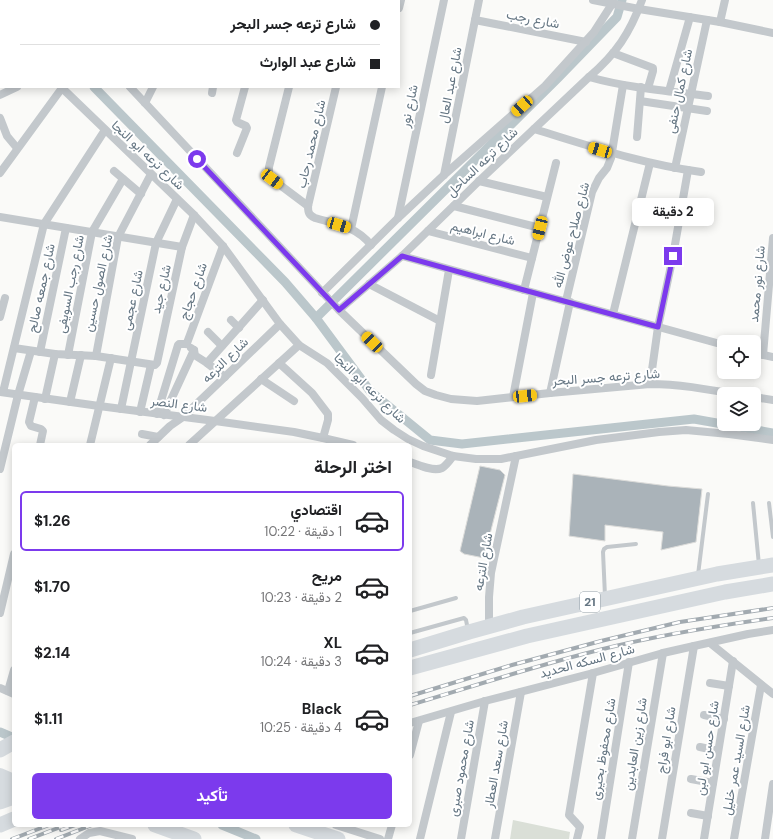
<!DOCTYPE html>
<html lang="ar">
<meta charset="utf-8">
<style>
:root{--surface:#fff;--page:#f6f6f6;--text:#202124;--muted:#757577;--line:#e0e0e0;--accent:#7c3aed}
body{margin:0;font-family:"DM Sans",Vazirmatn,sans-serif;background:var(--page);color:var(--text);direction:rtl;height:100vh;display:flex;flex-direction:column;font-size:15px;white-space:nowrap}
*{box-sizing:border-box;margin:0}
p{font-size:13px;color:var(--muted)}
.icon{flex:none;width:22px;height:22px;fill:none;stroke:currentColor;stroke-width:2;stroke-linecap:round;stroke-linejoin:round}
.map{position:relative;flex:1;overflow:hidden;direction:ltr}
.side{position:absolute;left:12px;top:443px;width:400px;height:384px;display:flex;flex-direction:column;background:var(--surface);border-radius:6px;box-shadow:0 2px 10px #0003;direction:rtl}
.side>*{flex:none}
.hud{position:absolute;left:0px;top:0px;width:400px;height:88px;box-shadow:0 2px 10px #0003;direction:rtl;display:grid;align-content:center;height:88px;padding:0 20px;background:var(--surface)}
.fabs{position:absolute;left:717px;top:335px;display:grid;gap:8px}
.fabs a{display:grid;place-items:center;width:44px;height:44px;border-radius:6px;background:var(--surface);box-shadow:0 2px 10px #0003;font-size:20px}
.end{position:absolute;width:18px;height:18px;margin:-9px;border:5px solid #7c3aed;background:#fff;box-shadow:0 0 0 2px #fff}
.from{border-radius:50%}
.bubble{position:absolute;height:28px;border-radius:6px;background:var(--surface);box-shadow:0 2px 10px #0003;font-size:13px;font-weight:700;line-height:28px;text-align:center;direction:rtl}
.car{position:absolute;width:12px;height:24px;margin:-12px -6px;border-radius:5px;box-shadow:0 0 3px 1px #0007;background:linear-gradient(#f5c518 24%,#345 0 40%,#f5c518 0 76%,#345 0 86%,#f5c518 0)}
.hud b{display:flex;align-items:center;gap:14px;height:38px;font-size:15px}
.hud b+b{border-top:1px solid var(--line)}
.hud i{width:10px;height:10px;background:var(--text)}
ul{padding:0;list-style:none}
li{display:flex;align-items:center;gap:12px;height:60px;margin:0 8px 6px;padding:0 12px;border:2px solid transparent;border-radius:6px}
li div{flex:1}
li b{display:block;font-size:15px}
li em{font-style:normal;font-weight:700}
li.active{border-color:var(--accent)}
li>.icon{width:36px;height:36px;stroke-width:1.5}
h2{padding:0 20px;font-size:18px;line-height:48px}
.primary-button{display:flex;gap:8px;margin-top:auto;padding:8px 20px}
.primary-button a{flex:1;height:46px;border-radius:6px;background:var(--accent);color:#fff;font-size:16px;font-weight:700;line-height:46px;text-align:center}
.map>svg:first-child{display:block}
.green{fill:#dadfd7}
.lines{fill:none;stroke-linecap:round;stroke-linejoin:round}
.canal{stroke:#bbc7cb;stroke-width:9}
.building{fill:#aab3b9;stroke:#dcdcda}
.lane{stroke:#c3c8cc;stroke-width:4}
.street{stroke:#c3c8cc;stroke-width:8}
.secondary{stroke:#d6dbdf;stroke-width:12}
.highway{stroke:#d6dbdf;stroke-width:15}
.rail-casing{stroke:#a2aab0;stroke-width:4}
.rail{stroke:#fff;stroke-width:2.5;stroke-dasharray:8;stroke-linecap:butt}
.route{stroke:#7c3aed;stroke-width:5}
.labels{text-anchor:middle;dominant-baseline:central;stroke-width:4;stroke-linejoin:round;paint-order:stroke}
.shield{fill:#fff;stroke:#939fa8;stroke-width:1}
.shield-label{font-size:12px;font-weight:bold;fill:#657683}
.street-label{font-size:13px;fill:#657683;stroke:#fff}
</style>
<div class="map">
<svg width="773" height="839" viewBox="0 0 773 839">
<rect width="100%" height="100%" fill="#fafaf8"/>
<polygon class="green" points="513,820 570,832 569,839 510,839"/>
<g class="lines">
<g class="canal">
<polyline points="9,0 10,1"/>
<polyline points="94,87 285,282 316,318 370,391 430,440 462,444 694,419 773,433"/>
<polyline points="316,318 559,77 617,17 622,0"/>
<polyline points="0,732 14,738"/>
<polyline points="222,825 256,839"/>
</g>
</g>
<g class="building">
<polygon points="480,466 500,470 505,475 484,558 464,554 460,551"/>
<polygon points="573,474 668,486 702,489 696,542 661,550 663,532 605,525 605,541 569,536"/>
</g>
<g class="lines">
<g class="lane">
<polyline points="753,503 759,565"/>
<polyline points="769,503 773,537"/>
<polyline points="698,575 708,494"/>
<polyline points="605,596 603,552 604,549 607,547 636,544"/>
<polyline points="410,611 456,598"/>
<polyline points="410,633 464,618 466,620 468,630"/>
</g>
<g class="street">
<polyline points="49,0 50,1"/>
<polyline points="175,0 178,1"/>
<polyline points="593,0 639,9 720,22 773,33"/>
<polyline points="83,1 85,0"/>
<polyline points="243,1 243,0"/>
<polyline points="310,1 311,0"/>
<polyline points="357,1 357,0"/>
<polyline points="399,8 401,0"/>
<polyline points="475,20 586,42"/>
<polyline points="720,22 725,0"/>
<polyline points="0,23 1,24"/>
<polyline points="613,53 653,68 653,71 648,88"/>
<path d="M589 77C628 88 668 91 708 96"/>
<polyline points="61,87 194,215 223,246 280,324 299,345 327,363 362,398 381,420 394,430 408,439 423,446 453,456 476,459 501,459 596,440 659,432 686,430 729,434 773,440"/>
<path d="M130 87 339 310 416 384 425 391 436 395 451 399 477 401 550 393 650 384C678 384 706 389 734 394"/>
<polyline points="289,87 269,167 269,173 272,179 308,206"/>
<path d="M336 87 308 206C308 213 309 215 315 218 336 224 356 226 371 245"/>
<polyline points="669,91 690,17"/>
<polyline points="212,93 213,87"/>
<polyline points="0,95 17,87"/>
<polyline points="640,101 707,111"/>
<polyline points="145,103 153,87"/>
<polyline points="0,118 7,136 17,148"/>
<path d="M534 129C590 146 642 164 701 172"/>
<polyline points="637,137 641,87"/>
<polyline points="237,153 247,128 246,126 237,122 236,120 245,87"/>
<polyline points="675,168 707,20"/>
<polyline points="114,171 141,194"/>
<polyline points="0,173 62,88"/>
<polyline points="444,175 479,0"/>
<polyline points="479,181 547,197"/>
<polyline points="454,206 540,228"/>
<polyline points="0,217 182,247"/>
<polyline points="398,218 444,0"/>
<polyline points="351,229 382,87"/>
<polyline points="428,231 532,258"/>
<polyline points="402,256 524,290 724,345"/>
<polyline points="369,284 440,321"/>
<polyline points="524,290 556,163"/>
<polyline points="322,293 398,218 444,175 545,86 594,32 612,4 613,0"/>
<polyline points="566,301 592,192 599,178 607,168 611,158 623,85"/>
<path d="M339 310 402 256 479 181 589 77C616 54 630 33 642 0"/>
<polyline points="613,314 650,163"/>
<polyline points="0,317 5,298"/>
<polyline points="231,320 239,328"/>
<polyline points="208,332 222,346"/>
<polyline points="186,344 187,343 223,246"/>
<polyline points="14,348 55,354 96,356 155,365 157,363 182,247 194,215"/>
<polyline points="191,348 194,350 195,355 196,356 207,363 225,377"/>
<polyline points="40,352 66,228"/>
<polyline points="754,353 773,357"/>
<polyline points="68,355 92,232 123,179"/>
<polyline points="763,355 773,238"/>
<polyline points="96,356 118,237 151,174"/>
<polyline points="207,363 263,300"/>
<polyline points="279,363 312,393 328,414 328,420 323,438"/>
<polyline points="431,375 449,270"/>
<polyline points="261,379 294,401"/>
<polyline points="650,384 658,327 673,256 688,170"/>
<polyline points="0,392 99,406 215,421 294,432 323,438 353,445"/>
<polyline points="3,392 44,224 105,130"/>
<polyline points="550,393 570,302"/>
<polyline points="35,397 29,422 31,426 41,429 43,431 40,445"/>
<polyline points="513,397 533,293"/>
<polyline points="754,397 773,400"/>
<polyline points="45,399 55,354"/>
<polyline points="70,402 81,355"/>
<polyline points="121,409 156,243 177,199"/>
<polyline points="140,412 151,365"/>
<polyline points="157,414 178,345 179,344 186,344"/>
<polyline points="164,415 194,350"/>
<polyline points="142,434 158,437"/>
<polyline points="90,445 111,358"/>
<polyline points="150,445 170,426 183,417 280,324"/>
<polyline points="189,445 299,345"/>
<path d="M410 462C419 465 433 472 442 468 447 465 450 460 453 456"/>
<polyline points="0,469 18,395 31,351"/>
<polyline points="0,613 14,554"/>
<polyline points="489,626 489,597 491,573 516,456"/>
<polyline points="710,643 773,694"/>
<polyline points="710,683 729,686"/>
<polyline points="0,688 14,694"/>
<polyline points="8,691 14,670"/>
<polyline points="704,715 724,719"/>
<polyline points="410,723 485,701 593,673 663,653 694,646 748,634 773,630"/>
<polyline points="700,747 718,751"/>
<polyline points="410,755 419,721"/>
<polyline points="691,779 713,783"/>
<polyline points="691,813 708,816"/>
<polyline points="336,825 380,839"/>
<polyline points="80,839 89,833 100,831 132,839"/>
<polyline points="388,839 392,825"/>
<polyline points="420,839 451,712"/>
<polyline points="461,839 485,701"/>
<polyline points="495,839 521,692"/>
<polyline points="577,839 580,827 569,815 593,673"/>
<polyline points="601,839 629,662"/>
<polyline points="632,839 663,653"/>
<polyline points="662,839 694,646"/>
<polyline points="704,839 733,661"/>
<polyline points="734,839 761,685"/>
<polyline points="765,839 773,784"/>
</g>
<polyline class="secondary" points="0,774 14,780"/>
<g class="highway">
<polyline points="410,650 469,632 523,617 717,574 773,565"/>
<polyline points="410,668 527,636 725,592 773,584"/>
<polyline points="0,750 14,742"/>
<polyline points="0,788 14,783"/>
<polyline points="0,802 14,797"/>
<polyline points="0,825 14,819"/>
<polyline points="155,825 194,839"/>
<polyline points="296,825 338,839"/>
</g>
<defs>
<g id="rail">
<polyline points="410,696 512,665 601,641 680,622 773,608"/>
<path d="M410 705C474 686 538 665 603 649 659 635 716 626 773 618"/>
<polyline points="61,830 75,825"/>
<polyline points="12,839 49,825"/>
<polyline points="29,839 66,825"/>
<polyline points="56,839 92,825"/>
</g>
</defs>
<use href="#rail" class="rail-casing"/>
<use href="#rail" class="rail"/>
</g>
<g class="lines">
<polyline class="route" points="197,159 339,310 402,256 524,290 658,327 673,256"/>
</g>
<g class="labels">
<rect class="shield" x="580" y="592" width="20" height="20" rx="3"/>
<g class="shield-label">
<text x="590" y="602">21</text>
</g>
<g class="street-label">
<text transform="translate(533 19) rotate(11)">شارع رجب</text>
<text transform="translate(450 85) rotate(-79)">شارع عبد العال</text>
<text transform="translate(679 91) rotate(-78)">شارع كمال حنفى</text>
<text transform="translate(409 106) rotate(-78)">شارع نور</text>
<text transform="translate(311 144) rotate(-77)">شارع محمد رحاب</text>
<text transform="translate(148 155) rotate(43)">شارع ترعه ابو النجا</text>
<text transform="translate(482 162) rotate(-44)">شارع ترعه الساحل</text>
<text transform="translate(483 233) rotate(14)">شارع ابراهيم</text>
<text transform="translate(571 235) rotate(-75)">شارع صلاح عوض الله</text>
<text transform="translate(98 283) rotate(-78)">شارع الصول حسين</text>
<text transform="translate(70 284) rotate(-79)">شارع رجب السويفى</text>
<text transform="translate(757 284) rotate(-85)">شارع نور محمد</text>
<text transform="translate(41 288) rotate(-78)">شارع جمعه صالح</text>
<text transform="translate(161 289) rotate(-77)">شارع جيد</text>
<text transform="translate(193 291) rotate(-70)">شارع حجاج</text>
<text transform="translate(132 300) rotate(-78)">شارع عجمى</text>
<text transform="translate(225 360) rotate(-44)">شارع الترعه</text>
<text transform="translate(606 377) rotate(-4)">شارع ترعه جسر البحر</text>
<text transform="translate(370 388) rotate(44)">شارع ترعه ابو النجا</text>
<text transform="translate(179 404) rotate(7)">شارع النصر</text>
<text transform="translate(483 562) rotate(-80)">شارع الترعه</text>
<text transform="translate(587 661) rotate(-15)">شارع السكه الحديد</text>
<text transform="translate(666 740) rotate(-81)">شارع ابو فراج</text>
<text transform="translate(635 744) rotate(-81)">شارع زين العابدين</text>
<text transform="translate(707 748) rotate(-81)">شارع حسن ابو لبن</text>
<text transform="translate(603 749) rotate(-81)">شارع محفوظ بحيرى</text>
<text transform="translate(736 760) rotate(-80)">شارع السيد عمر خليل</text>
<text transform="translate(496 764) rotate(-80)">شارع سعد العطار</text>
<text transform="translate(461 768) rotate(-80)">شارع محمود صبرى</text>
</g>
</g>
</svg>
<div class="fabs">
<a><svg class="icon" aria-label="locate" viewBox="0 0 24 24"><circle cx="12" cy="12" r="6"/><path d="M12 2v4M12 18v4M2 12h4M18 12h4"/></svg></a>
<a><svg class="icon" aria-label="layers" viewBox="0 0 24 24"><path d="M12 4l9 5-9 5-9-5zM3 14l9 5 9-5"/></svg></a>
</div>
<i class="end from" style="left:197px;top:159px"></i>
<i class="end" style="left:673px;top:256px"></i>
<div class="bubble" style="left:632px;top:198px;width:82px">2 دقيقة</div>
<i class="car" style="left:522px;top:106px;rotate:228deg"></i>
<i class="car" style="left:600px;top:150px;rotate:287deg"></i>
<i class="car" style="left:272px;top:179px;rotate:127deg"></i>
<i class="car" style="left:339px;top:225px;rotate:106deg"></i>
<i class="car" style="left:540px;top:228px;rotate:194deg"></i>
<i class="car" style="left:372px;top:342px;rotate:314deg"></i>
<i class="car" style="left:525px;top:396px;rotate:84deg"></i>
<div class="hud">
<b><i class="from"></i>شارع ترعه جسر البحر</b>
<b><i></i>شارع عبد الوارث</b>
</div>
<section class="side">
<h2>اختر الرحلة</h2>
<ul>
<li class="active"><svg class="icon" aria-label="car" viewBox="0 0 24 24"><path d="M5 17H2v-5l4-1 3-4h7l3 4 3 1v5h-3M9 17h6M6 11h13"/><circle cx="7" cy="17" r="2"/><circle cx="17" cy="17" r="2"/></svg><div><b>اقتصادي</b><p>1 دقيقة · 10:22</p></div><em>$1.26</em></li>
<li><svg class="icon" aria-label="car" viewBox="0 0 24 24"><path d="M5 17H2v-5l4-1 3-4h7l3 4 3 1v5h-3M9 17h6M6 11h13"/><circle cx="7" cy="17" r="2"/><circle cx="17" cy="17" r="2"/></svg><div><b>مريح</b><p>2 دقيقة · 10:23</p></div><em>$1.70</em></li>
<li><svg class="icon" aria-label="car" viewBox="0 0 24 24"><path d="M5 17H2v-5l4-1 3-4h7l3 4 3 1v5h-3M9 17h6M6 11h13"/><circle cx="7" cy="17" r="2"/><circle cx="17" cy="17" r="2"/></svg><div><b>XL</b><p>3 دقيقة · 10:24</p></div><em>$2.14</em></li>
<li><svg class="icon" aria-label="car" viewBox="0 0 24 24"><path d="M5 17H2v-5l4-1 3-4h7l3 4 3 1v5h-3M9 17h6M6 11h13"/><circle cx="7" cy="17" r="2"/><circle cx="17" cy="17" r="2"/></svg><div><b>Black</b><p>4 دقيقة · 10:25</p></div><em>$1.11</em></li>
</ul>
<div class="primary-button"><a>تأكيد</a></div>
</section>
</div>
